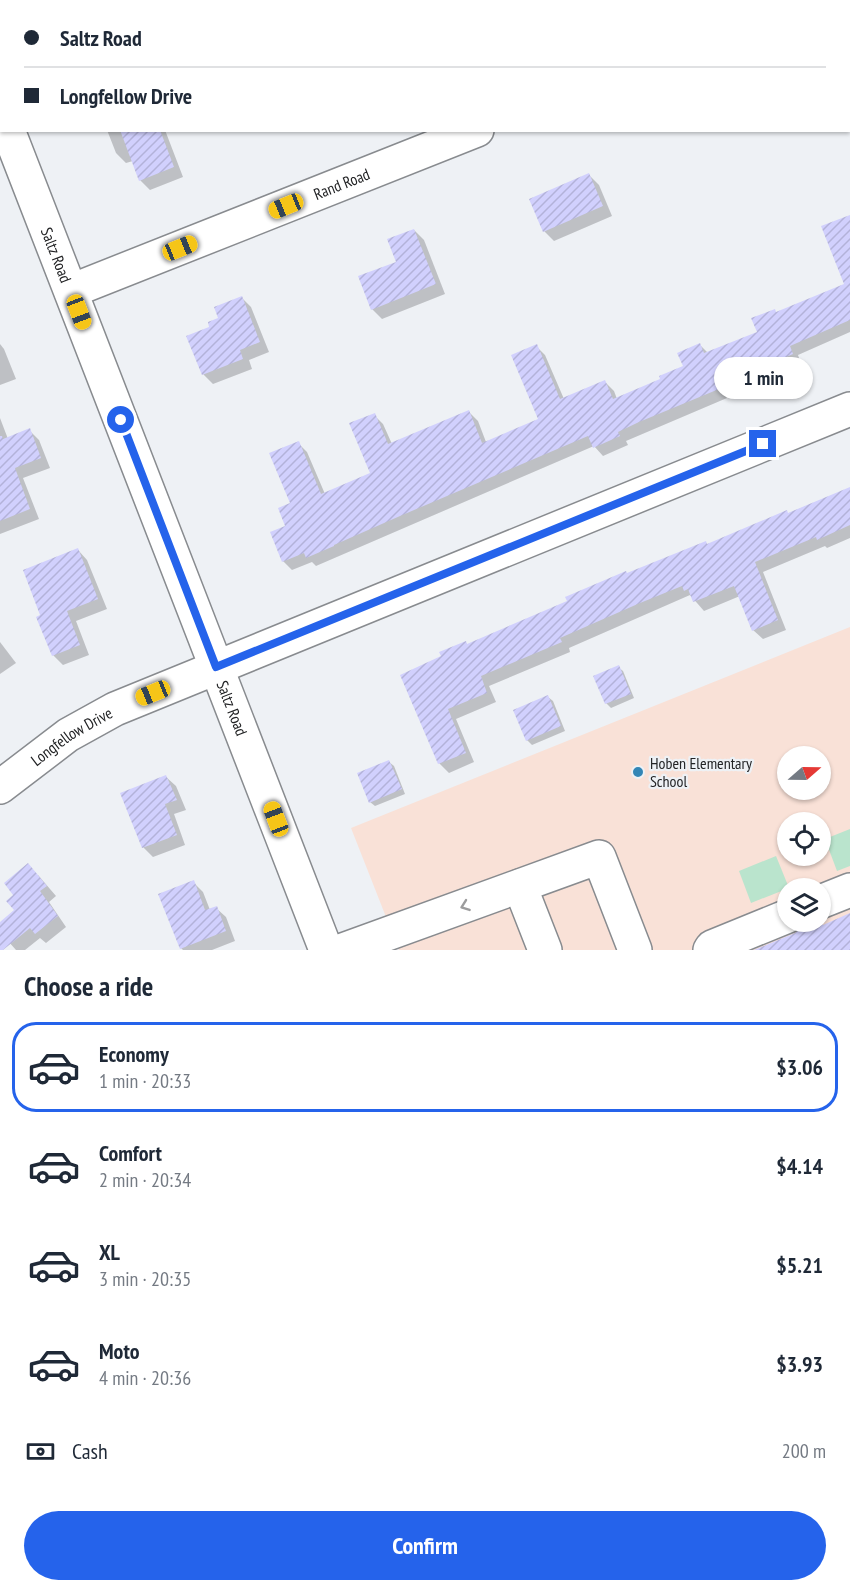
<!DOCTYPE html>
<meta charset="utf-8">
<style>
:root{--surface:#fff;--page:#f6f6f7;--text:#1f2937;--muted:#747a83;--line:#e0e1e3;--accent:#2563eb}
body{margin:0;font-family:"PT Sans Narrow",sans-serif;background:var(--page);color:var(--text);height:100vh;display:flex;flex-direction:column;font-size:22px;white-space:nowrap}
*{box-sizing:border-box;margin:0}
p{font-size:20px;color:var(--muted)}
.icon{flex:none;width:33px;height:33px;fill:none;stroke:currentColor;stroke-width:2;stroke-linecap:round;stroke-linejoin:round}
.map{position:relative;height:950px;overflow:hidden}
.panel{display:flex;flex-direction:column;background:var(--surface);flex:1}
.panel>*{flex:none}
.hud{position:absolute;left:0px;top:0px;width:850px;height:132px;box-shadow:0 2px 4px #0004;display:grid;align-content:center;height:132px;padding:0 24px;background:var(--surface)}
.needle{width:39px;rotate:70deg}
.buttons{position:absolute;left:777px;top:746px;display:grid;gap:12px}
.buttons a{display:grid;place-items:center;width:54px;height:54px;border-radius:50%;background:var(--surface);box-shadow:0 2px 4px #0004;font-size:30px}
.end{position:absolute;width:27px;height:27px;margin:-14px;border:8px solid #2563eb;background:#fff;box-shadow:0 0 0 3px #fff}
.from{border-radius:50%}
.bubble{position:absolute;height:42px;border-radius:21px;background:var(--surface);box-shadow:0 2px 4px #0004;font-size:20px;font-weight:800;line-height:42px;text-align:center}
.car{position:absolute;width:18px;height:36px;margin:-18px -9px;border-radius:8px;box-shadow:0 0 4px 2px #0007;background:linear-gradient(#f5c518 24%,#345 0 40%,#f5c518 0 76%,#345 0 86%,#f5c518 0)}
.hud b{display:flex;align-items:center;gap:21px;height:57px;font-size:22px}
.hud b+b{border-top:2px solid var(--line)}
.hud i{width:15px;height:15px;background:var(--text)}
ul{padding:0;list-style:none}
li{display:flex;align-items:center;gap:18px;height:90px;margin:0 12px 9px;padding:0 12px;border:3px solid transparent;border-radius:24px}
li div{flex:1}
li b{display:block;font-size:22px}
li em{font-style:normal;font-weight:800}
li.on{border-color:var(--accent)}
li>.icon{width:54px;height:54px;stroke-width:1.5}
h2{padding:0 24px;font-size:27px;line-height:72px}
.pay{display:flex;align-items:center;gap:15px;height:66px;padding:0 24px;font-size:22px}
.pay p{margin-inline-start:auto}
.button{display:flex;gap:12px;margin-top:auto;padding:12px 24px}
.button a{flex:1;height:69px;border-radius:36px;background:var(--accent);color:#fff;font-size:24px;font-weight:800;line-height:69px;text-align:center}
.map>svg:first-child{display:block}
.education{fill:#f9e1d7;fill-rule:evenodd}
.green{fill:#bae4cd}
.shadow{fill:#0003}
.building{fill:url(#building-hatch)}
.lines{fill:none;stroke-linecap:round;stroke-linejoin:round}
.minor-casing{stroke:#888b8f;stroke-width:36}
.minor{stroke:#fff;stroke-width:33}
.oneway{stroke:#9c9c9d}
.route{stroke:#2563eb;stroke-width:8}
.poi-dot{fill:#3386b6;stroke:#eef1f5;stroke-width:2}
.labels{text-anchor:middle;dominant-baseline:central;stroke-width:4.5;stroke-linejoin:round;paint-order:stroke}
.street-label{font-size:16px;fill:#222325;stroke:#eef1f5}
.poi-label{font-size:16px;fill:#222325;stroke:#eef1f5;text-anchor:start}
</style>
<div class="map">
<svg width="850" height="950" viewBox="0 0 850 950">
<defs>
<pattern id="building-hatch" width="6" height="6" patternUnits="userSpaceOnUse" patternTransform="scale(1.5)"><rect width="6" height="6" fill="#d1d0fd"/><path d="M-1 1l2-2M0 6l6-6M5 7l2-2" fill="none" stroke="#b3b2d9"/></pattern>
</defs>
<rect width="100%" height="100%" fill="#eef1f5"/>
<path class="education" d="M850 627V950H399L351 828ZM788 756H820V789H788ZM788 822H820V855H788ZM788 888H820V921H788Z"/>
<g class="green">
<polygon points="850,829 850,866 837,871 825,839"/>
<polygon points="776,856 789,888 751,903 739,871"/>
</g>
<g class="shadow">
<polygon points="70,0 114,0 114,2 71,2"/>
<polygon points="533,0 551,0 547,2"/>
<polygon points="575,0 609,0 609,2 576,2"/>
<polygon points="107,130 165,130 183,177 150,190 140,180 133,161 126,163 116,153"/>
<polygon points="589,175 599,185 612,216 554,241 544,231"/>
<polygon points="850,217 850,332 798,355 801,364 726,395 727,398 626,441 628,445 603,456 594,446 316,566 312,562 292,570 283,561 298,443 307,452 325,494 372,474 374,415 383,424 392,444 469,412 478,421 486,442 540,420 536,346 545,355 564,399 605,382 614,391 617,399 662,380 685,367 700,345 708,353 759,333 777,314 846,285"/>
<polygon points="414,230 424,240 445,294 382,319 372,309"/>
<polygon points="241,297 251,307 269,352 249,360 252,369 213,384 203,374 211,328"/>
<polygon points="0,344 4,349 16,379 0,385"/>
<polygon points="0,418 8,439 29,430 39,440 50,468 23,478 39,519 0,534"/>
<polygon points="850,488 850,538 827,548 825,546 763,572 786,630 763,639 753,630 740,596 704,611 690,595 569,648 570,652 489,686 496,702 456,719 474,762 449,773 439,763 442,657 466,643 468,645"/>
<polygon points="78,550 87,560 107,609 76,621 89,655 63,665 53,655 42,616"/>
<polygon points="0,642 16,663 0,674"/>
<polygon points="618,667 623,671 634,698 611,708 606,703"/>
<polygon points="548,697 553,701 565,731 532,745 527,740"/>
<polygon points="389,762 394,766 405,794 375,806 370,802"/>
<polygon points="166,777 176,786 186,810 174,814 185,845 153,857 143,847"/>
<polygon points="38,875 56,896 49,902 66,927 46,943 40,938 25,950 16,950 0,932 0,924 16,910"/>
<polygon points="193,882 203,892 210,910 216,908 226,917 235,941 212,950 183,950 181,948"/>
</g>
<g class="building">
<polygon points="120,130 160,130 174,167 139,181"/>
<polygon points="589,173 603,206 543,232 529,199"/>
<polygon points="850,215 850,320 790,346 793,354 718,386 719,389 639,422 618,432 620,436 593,448 588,436 400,516 334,545 334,546 306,558 304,553 282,562 270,532 285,526 278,508 290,503 269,453 299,441 321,494 370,473 349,423 375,413 388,444 469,410 482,443 538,419 511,355 537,344 560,399 605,380 613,399 660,379 659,376 683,366 677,353 700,343 704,353 757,332 751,318 775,309 776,312 844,284 821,226"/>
<polygon points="414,229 436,284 371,310 358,276 396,262 387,239"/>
<polygon points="242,296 260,342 240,350 243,359 202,375 186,336 209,327 208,322 218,318 214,307"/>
<polygon points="30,428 41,458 15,468 30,509 0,521 0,436 2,436 3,439"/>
<polygon points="850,487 850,525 817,540 816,537 755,562 778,620 752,631 734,586 693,602 688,589 684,591 682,586 640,603 560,638 562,642 481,676 487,693 448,709 466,753 438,764 400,675 441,656 439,652 466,641 467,644 567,601 565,597 626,571 627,573 706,541 707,544 787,510 788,513"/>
<polygon points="78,548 98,599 67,611 80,645 52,656 36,617 40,615 23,570"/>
<polygon points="619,665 631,694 605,704 593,676"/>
<polygon points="548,695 561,726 526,741 513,710"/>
<polygon points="389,760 402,789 369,803 357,773"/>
<polygon points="166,775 177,800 165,804 177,835 142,848 120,793"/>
<polygon points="28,863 47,886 40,891 58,916 35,934 30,928 3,950 0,950 0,922 14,910 6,901 13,895 4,883"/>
<polygon points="194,880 205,910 217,906 226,931 180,949 158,894"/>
<polygon points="850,913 850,950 754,950 795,933 805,924 813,921 821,920 823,925"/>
</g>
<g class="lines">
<defs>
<g id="minor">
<polyline points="679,0 679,2"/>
<polyline points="711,0 713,2"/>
<path id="s1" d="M8 130 326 950"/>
<path id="s2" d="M71 291 477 130"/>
<path id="s3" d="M0 787 68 735 115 709 850 409"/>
<polyline points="520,886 545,950"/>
<polyline points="820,902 850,890"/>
<polyline points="343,950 599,857 635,950"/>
<polyline points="710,950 712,947 788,916"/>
</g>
</defs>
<use href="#minor" class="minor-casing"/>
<use href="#minor" class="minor"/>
</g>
<defs><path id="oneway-chevron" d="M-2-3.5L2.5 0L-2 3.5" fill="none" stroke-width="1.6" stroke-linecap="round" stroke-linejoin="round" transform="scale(1.5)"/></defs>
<use class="oneway" href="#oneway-chevron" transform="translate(465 906) rotate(160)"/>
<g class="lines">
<polyline class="route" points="121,420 216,667 763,444"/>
</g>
<circle class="poi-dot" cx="638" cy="772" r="6"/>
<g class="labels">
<g class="street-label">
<text stroke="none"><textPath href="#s2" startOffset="291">Rand Road</textPath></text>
<text stroke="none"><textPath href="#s1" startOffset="134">Saltz Road</textPath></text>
<text stroke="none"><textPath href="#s1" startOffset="620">Saltz Road</textPath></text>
<text stroke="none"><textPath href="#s3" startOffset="88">Longfellow Drive</textPath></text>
</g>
<g class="poi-label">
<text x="650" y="763">Hoben Elementary<tspan x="650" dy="18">School</tspan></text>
</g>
</g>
</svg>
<div class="buttons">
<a><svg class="needle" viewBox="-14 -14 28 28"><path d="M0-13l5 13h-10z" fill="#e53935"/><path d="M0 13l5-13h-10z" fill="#747a83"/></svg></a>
<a><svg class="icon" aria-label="locate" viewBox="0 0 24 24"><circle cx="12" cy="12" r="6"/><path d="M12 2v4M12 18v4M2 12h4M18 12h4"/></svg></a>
<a><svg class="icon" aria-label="layers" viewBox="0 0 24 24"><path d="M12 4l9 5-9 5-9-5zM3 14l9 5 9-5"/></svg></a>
</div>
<i class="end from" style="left:121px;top:420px"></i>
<i class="end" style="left:763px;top:444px"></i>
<div class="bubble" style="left:714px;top:357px;width:99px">1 min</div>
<i class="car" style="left:286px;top:206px;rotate:248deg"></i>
<i class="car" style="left:180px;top:248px;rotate:68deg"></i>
<i class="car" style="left:79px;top:312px;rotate:159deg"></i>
<i class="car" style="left:153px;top:693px;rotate:248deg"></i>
<i class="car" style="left:276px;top:819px;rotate:339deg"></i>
<div class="hud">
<b><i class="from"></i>Saltz Road</b>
<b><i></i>Longfellow Drive</b>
</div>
</div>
<section class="panel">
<h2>Choose a ride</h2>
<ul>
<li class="on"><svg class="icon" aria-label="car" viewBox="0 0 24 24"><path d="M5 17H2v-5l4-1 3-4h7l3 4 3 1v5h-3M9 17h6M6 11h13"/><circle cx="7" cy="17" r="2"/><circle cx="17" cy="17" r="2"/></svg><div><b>Economy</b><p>1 min · 20:33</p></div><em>$3.06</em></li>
<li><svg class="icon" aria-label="car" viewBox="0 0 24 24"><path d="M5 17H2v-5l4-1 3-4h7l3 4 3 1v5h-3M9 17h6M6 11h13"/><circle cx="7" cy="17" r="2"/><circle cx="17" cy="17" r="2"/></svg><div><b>Comfort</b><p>2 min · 20:34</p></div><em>$4.14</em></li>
<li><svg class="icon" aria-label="car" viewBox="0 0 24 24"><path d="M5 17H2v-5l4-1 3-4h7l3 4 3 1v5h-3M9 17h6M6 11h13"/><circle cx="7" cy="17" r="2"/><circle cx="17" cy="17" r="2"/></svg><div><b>XL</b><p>3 min · 20:35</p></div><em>$5.21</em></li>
<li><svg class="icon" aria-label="car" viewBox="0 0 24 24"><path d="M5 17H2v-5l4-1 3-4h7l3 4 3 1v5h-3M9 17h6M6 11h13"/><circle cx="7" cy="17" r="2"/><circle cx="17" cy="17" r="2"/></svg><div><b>Moto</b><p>4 min · 20:36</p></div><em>$3.93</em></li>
</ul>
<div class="pay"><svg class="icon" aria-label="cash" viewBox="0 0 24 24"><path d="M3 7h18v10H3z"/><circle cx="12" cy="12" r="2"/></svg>Cash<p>200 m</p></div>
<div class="button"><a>Confirm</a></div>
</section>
